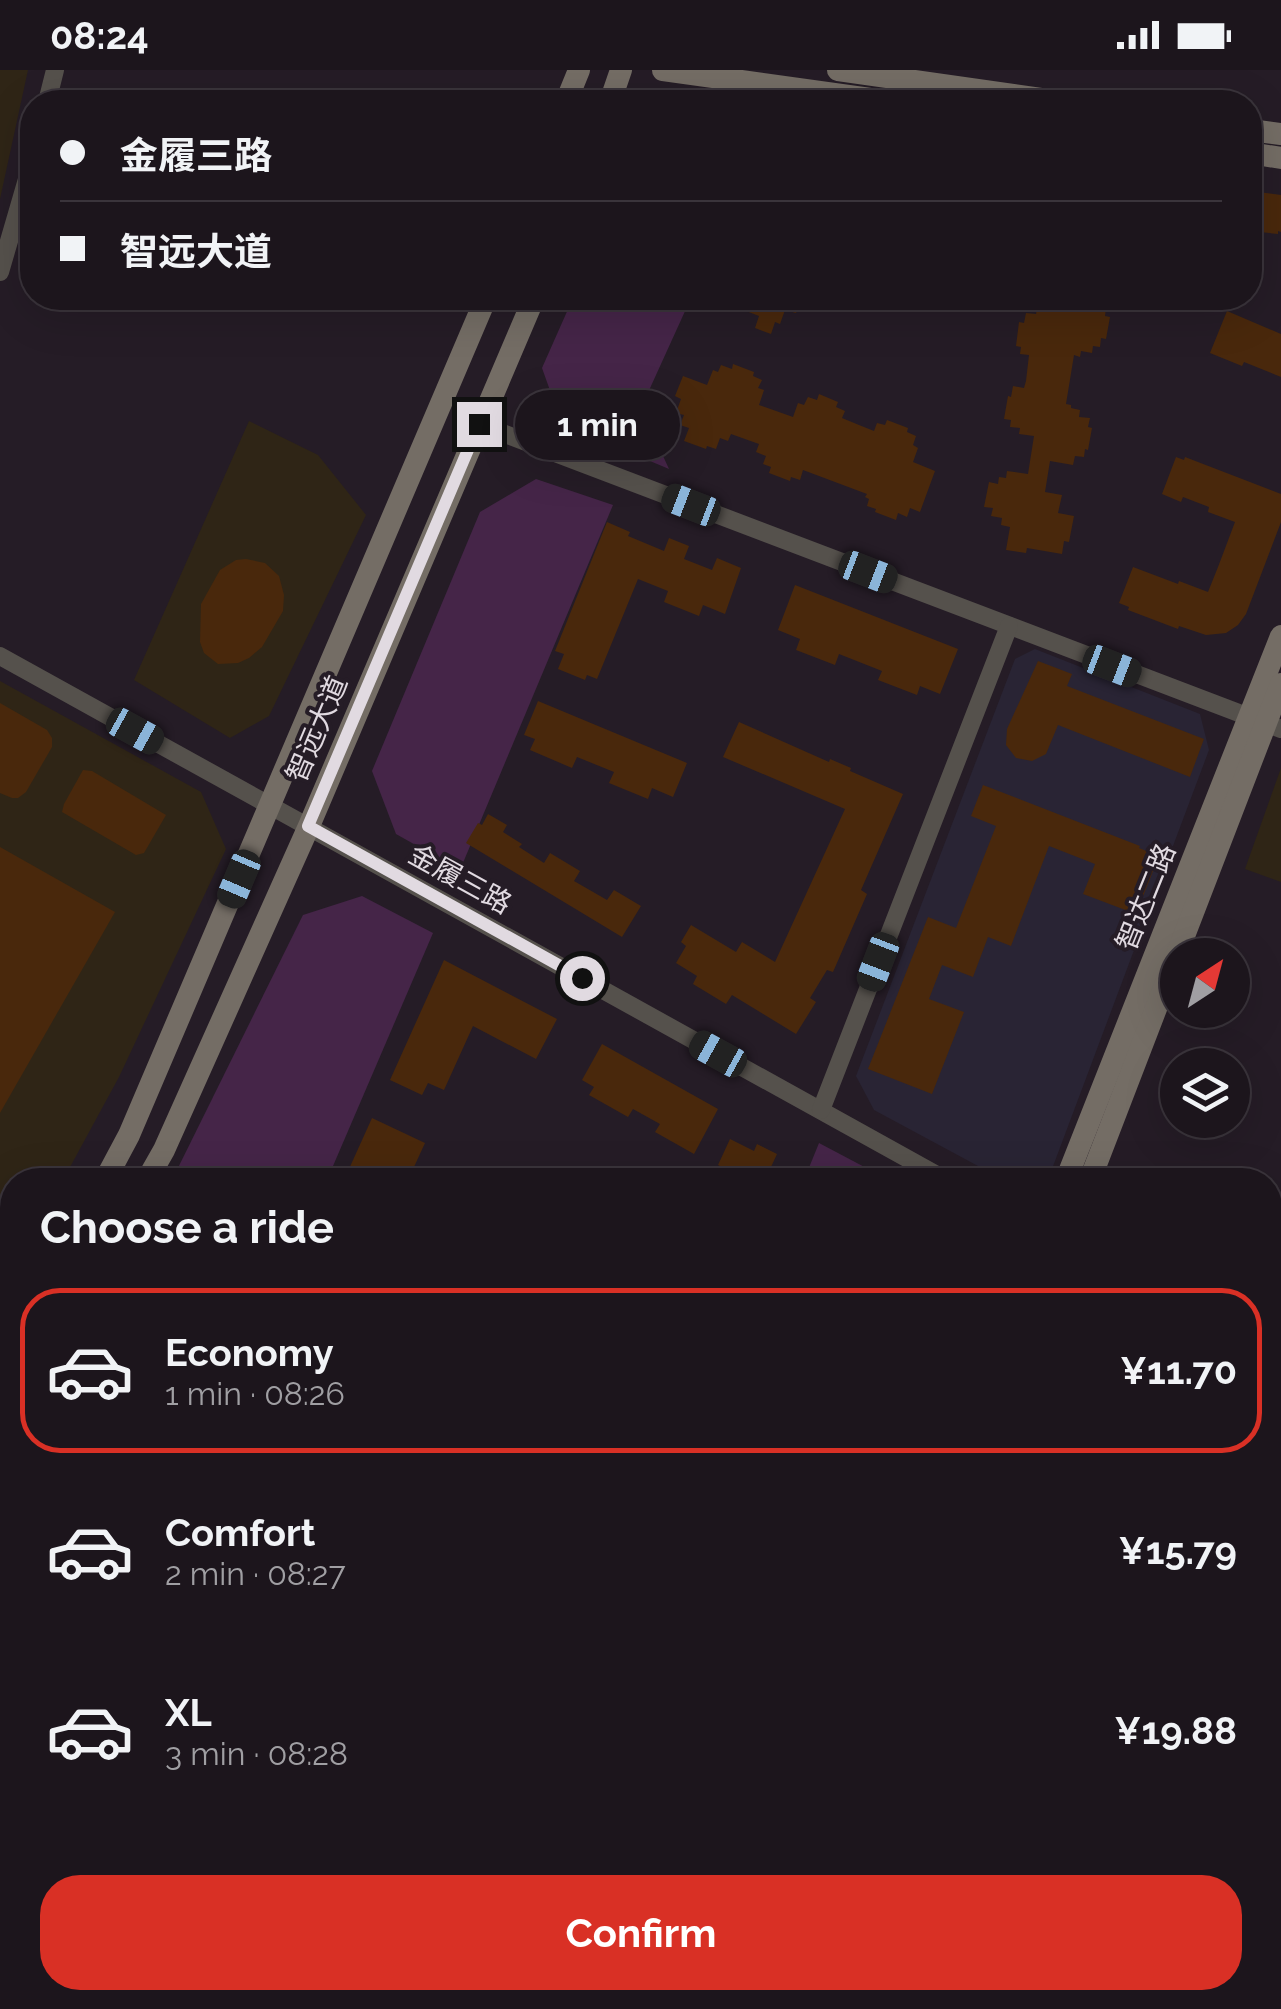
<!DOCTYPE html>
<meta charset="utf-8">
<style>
:root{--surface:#1c151c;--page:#292229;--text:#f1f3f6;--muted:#a09fa3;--line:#3a343b;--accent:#d93025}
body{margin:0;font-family:Raleway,"Noto Sans SC",sans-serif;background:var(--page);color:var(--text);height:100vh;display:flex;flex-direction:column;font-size:38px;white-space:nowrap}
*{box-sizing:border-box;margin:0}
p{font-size:32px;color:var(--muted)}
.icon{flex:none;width:55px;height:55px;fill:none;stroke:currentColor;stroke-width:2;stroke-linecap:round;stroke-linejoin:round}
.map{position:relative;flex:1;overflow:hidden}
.panel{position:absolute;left:0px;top:1098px;width:1282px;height:842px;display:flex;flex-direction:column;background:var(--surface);border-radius:40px 40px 0 0;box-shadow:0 10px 40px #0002,0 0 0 2px var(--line)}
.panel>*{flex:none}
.top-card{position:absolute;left:20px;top:20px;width:1242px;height:220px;border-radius:40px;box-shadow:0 10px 40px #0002,0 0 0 2px var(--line);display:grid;align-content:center;height:220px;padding:0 40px;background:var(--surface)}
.needle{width:65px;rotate:36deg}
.fabs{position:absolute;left:1160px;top:868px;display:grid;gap:20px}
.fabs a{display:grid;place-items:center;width:90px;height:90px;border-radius:50%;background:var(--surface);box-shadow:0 10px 40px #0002,0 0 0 2px var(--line);font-size:50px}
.end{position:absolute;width:45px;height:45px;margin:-22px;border:12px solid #e1dae1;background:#111;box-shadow:0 0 0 5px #111}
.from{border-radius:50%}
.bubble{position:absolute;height:70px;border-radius:35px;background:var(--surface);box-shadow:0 10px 40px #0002,0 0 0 2px var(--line);font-size:32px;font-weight:700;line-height:70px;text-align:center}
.car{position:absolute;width:30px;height:60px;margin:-30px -15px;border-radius:12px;box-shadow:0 0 8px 2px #0007;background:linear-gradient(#222 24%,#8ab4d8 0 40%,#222 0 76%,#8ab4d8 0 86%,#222 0)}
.top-card b{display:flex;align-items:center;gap:35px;height:95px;font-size:38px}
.top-card b+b{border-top:2px solid var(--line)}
.top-card i{width:25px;height:25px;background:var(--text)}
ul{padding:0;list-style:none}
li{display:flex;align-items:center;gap:30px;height:165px;margin:0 20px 15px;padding:0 20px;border:5px solid transparent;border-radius:40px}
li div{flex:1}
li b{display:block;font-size:38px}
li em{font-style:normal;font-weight:700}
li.selected{border-color:var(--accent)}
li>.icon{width:90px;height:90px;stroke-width:1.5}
h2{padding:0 40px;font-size:45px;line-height:120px}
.primary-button{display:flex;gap:20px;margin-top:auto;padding:20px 40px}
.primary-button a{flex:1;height:115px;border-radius:40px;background:var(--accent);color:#fff;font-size:40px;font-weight:700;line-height:115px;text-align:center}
.status{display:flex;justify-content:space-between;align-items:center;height:70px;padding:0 50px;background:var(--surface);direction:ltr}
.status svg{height:28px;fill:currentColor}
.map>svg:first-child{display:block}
.commercial{fill:#2f2516}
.education{fill:#292434}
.green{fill:#452548}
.building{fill:#49280c}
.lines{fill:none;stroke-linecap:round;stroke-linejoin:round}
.street{stroke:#55514c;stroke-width:18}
.secondary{stroke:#746d65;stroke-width:22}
.route{stroke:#e1dae1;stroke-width:12}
.labels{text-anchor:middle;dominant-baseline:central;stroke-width:8;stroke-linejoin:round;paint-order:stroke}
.street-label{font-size:28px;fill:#e1dae1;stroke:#251c26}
</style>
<div class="status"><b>08:24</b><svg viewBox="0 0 49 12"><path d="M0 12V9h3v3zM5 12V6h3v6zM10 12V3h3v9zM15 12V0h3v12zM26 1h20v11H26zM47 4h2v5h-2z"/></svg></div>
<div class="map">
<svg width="1281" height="1939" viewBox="0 0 1281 1939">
<rect width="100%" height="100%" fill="#251c26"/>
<g class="commercial">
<polygon points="0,0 28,0 0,129"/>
<polygon points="249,351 318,385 366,445 269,646 230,668 134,610"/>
<polygon points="0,611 201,722 226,779 119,1007 63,1110 12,1110 12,1199 0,1200"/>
<polygon points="1281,698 1281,812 1245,799"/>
<polygon points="12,1494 12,1928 506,1928 491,1939 0,1939 0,1506"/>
</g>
<polygon class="education" points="1035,579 1200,644 1209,680 1052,1099 1019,1110 1004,1110 874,1040 856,1006 1015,589"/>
<g class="green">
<polygon points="573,228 691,228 641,338 669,399 562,354 542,298"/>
<polygon points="536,409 613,435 460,800 396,764 372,701 480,442"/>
<polygon points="362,826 433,863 327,1110 172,1110 303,845"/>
<polygon points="819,1073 889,1110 804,1110"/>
<polygon points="0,1393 12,1393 12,1494 0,1506"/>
</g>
<g class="building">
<polygon points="1250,121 1281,125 1281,162 1278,161 1278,164 1250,161"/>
<polygon points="713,228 802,228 796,243 785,240 780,254 775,252 771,264 755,258 759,246"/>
<polygon points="1054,228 1098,228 1096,236 1106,238 1105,246 1110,247 1106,269 1101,268 1100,277 1093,276 1092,283 1081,281 1080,287 1074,285 1066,334 1071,335 1071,338 1080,340 1079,347 1090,348 1088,357 1092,358 1088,380 1085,379 1084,387 1075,386 1073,395 1050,391 1045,422 1062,425 1058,443 1074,446 1069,472 1064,471 1062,484 1027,478 1026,483 1006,480 1010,457 1001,455 1002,448 991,446 993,438 984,437 989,412 998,414 999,407 1006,408 1007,401 1028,404 1034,366 1019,364 1020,358 1010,357 1011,350 1004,349 1008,326 1011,327 1013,316 1024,318 1026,311 1029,285 1020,284 1021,277 1016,276 1019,252 1024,253 1026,243 1036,244 1037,239 1052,241"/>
<polygon points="1227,241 1281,264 1281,307 1244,292 1242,296 1210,283"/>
<polygon points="733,294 754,302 753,306 762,310 758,318 764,320 759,335 793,347 798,333 804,335 808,327 817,330 819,324 838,332 836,337 845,341 842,348 859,355 874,361 877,353 885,355 887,350 908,358 907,362 916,366 913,375 918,378 913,392 935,401 920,442 910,438 907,447 898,443 896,450 875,442 876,439 867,436 869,429 865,427 867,424 803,400 800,410 791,407 790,411 769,403 771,397 763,394 766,386 756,382 759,374 731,364 728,371 720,368 716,379 707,376 706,379 684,371 689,358 680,355 684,345 676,343 681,329 675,326 683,306 707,315 713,300 718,302 721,295 732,299"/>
<polygon points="1176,387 1184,390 1185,387 1281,424 1281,452 1246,544 1238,555 1226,563 1206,565 1179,556 1178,559 1128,540 1129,537 1119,533 1133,497 1178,514 1179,511 1208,522 1218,497 1235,452 1208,442 1209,437 1183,427 1181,432 1162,424"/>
<polygon points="607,452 630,462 628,466 664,481 669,468 689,476 684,489 712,500 717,488 741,498 725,544 703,535 699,546 664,532 668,521 638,509 597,609 587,605 585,610 558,599 564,584 555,581"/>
<polygon points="246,489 265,493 279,506 284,525 283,541 262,577 249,588 238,593 218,594 204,583 200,572 201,534 220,500 236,490"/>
<polygon points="795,515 958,579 940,624 920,616 917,625 878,610 882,601 839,584 835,595 796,580 800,569 778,560"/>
<polygon points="1038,591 1072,604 1067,616 1204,669 1190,707 1058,655 1046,684 1032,691 1016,688 1006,675 1007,659"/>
<polygon points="538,631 687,693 673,727 652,718 648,729 609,713 614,702 577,687 572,698 530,680 535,669 524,665"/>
<polygon points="0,633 47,660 52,668 52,677 26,722 18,728 12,728 0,723"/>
<polygon points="739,652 829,692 830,689 851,698 850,701 903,724 861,820 867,824 833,902 827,900 810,928 816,932 796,964 732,925 726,934 693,914 697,906 676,893 686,876 681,872 691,855 736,882 742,872 775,892 845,739 723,687"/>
<polygon points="83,700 92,701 166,745 144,783 136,785 62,742 64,734"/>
<polygon points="983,715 1140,776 1139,778 1159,786 1136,844 1083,824 1095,794 1049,776 1011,876 988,867 973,907 942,895 929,929 964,942 932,1024 868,999 928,847 956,858 996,756 971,746"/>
<polygon points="488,744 507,755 503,762 522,774 519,777 544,793 550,783 580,801 574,811 607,830 614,820 641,836 622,867 466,773 478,753 482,755"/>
<polygon points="0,777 115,842 0,1043"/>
<polygon points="444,890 557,949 536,989 473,956 444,1020 428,1013 422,1025 390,1010"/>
<polygon points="602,974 718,1039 694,1084 655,1062 660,1054 633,1039 628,1047 589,1025 594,1017 582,1010"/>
<polygon points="372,1048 425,1073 408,1110 344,1110"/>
<polygon points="730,1069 754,1081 757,1074 777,1084 765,1110 719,1110 724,1098 718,1095"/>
</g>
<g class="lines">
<g class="street">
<polyline points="47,32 55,0"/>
<polyline points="0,202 32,92"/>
<polyline points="479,354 1281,659"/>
<polyline points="0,586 946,1110"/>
<polyline points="821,1040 1009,556"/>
<polyline points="1270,1293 1281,1300"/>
</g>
<g class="secondary">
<polyline points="663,0 892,32"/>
<polyline points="838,0 1062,32"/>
<polyline points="566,32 579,0"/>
<polyline points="610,32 621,0"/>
<polyline points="1250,60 1281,64"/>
<polyline points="1250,83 1281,88"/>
<polyline points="105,1110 129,1065 486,228"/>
<polyline points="147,1110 164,1080 309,756 534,228"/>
<polyline points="1066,1110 1281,566"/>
<polyline points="1090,1110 1281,614"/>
<polyline points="0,1266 12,1252"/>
<polyline points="0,1312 12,1301"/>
<polyline points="735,1928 749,1939"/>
<polyline points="531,1939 548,1928"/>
<polyline points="566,1939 580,1928"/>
</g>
</g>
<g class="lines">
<polyline class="route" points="479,354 308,756 582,908"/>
</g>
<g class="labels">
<g class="street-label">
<text transform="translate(317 659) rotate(-67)">智远大道</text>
<text transform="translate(460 809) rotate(29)">金履三路</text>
<text transform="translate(1146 827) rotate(-68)">智达二路</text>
</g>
</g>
</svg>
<div class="fabs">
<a><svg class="needle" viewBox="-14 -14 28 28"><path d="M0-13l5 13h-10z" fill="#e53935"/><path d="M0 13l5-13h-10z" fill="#a09fa3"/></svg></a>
<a><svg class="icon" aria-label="layers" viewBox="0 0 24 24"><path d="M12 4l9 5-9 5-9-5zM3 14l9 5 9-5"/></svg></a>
</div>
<i class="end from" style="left:582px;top:908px"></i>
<i class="end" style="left:479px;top:354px"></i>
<div class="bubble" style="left:515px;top:320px;width:165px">1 min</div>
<i class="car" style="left:691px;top:435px;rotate:291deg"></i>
<i class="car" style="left:868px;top:502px;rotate:111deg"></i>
<i class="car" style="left:1112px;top:596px;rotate:111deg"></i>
<i class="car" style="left:135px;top:661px;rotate:119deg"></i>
<i class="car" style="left:239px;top:809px;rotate:203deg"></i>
<i class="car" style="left:878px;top:892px;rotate:201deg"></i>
<i class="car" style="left:718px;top:984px;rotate:299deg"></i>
<div class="top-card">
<b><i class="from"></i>金履三路</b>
<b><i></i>智远大道</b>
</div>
<section class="panel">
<h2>Choose a ride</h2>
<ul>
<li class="selected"><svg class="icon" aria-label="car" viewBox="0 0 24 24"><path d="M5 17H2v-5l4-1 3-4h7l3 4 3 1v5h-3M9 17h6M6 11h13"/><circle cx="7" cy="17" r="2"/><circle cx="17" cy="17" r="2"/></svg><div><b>Economy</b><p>1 min · 08:26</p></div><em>¥11.70</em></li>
<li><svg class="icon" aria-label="car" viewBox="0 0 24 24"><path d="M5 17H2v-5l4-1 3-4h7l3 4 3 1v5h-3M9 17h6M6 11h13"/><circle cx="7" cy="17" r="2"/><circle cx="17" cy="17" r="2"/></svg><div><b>Comfort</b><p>2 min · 08:27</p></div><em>¥15.79</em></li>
<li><svg class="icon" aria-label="car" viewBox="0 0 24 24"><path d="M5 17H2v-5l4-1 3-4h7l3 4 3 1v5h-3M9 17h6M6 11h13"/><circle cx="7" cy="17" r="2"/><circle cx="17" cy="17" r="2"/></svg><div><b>XL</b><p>3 min · 08:28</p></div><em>¥19.88</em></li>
</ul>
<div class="primary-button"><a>Confirm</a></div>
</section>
</div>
